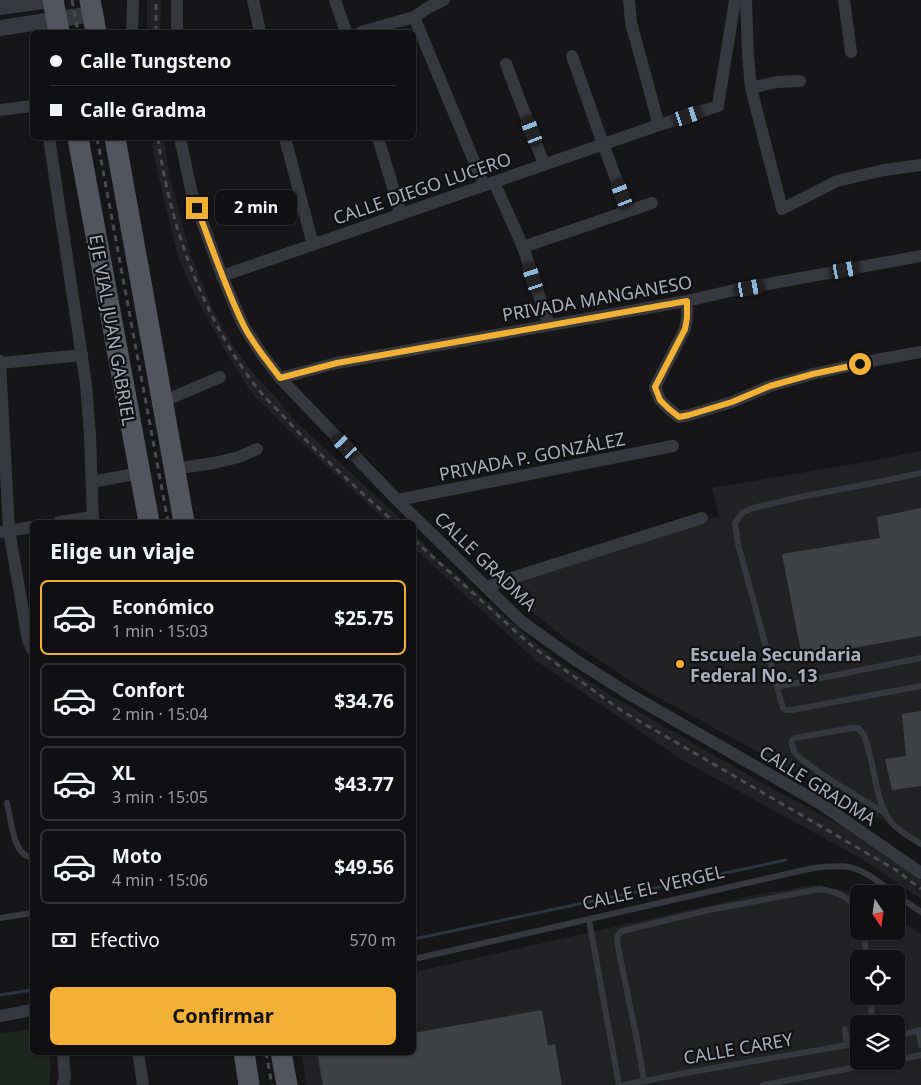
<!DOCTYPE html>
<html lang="es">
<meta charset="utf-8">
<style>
:root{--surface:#101012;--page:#19191b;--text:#f1f3f6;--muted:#9c9d9f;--line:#303032;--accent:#f2b134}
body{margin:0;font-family:"Noto Sans",sans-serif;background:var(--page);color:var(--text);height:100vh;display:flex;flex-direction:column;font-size:19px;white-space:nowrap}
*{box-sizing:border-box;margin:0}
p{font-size:16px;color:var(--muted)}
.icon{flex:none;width:28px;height:28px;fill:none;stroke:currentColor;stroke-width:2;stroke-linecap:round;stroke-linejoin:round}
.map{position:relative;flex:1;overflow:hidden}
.sheet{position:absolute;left:30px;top:520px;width:386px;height:535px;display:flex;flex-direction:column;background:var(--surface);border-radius:8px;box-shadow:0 1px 4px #0004,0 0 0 1px var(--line)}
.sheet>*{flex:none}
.top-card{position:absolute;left:30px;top:30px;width:386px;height:110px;border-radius:8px;box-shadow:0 1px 4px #0004,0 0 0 1px var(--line);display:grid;align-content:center;height:110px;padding:0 20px;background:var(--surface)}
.needle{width:32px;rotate:167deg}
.buttons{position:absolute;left:850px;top:885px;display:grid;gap:10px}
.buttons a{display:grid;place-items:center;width:55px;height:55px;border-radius:8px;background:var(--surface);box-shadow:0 1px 4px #0004,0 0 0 1px var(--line);font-size:25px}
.end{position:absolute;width:22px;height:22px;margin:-11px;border:6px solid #f2b134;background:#111;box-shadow:0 0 0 2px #111}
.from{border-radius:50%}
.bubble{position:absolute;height:35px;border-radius:8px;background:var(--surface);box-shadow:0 1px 4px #0004,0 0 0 1px var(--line);font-size:16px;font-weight:700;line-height:35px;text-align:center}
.car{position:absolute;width:15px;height:30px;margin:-15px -8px;border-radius:6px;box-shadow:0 0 4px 1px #0007;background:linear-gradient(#222 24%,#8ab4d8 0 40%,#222 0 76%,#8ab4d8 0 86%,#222 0)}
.top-card b{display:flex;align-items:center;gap:18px;height:48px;font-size:19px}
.top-card b+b{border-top:1px solid var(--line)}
.top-card i{width:12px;height:12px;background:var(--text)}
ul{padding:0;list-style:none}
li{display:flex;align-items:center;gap:15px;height:75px;margin:0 10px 8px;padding:0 10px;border:2px solid var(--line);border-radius:8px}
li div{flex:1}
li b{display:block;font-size:19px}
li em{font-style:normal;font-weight:700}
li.active{border-color:var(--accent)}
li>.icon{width:45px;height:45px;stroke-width:1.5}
h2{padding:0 20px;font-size:22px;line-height:60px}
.pay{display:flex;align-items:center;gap:12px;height:55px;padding:0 20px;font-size:19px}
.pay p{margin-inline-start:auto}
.cta{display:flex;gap:10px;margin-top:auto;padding:10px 20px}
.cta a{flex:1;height:58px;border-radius:8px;background:var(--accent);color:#111;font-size:20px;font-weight:700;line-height:58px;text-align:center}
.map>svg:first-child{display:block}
.built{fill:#222225;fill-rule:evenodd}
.green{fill:#1e261f}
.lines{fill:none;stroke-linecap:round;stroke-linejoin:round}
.stream{stroke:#2c353c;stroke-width:3}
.building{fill:#404145}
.service{stroke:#37383d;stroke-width:6}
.minor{stroke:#37383d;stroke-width:12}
.tertiary{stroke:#37383d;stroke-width:16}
.primary{stroke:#53555c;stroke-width:21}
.rail{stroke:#4a4c52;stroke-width:3;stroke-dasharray:6 5;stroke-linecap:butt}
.route{stroke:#f2b134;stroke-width:6}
.poi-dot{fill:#f2b134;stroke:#111113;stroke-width:2}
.labels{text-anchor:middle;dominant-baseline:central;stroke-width:4.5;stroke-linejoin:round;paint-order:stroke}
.street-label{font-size:18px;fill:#a8adb8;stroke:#111113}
.poi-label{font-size:18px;font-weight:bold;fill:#a8adb8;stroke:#111113;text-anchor:start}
</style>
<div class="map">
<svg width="921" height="1085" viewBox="0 0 921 1085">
<rect width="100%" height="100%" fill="#161618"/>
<g class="built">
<polygon points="147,0 161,0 160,32 147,32"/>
<polygon points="152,138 164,138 169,175 191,256 213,310 232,344 251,371 274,395 292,418 404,522 387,522 301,442 253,395 225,351 194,293 178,257 153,153"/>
<polygon points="921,451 921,841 648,692 562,636 499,585 719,516 712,488 877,460"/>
<polygon points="414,533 433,554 532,640 558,661 610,695 752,777 848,830 921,880 921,899 862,859 682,760 535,660 414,548"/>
<path d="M814 885 859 894V931H896V918L921 934V1085H307L301 1053 414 1052V972L734 900 744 897ZM859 959H896V996H859ZM859 1024H896V1061H859Z"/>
</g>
<polygon class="green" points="32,1029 32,1052 49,1053 51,1067 49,1085 0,1085 0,1034"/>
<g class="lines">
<g class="stream">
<polyline points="414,939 786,860"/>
<polyline points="0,995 32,990"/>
</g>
</g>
<g class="building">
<polygon points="921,508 921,636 802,657 782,554 880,538 877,517"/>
<polygon points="921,711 921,786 892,790 885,759 906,756 902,714"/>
<polygon points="542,1010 548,1046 555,1044 562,1085 323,1085 317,1052 414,1052 414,1033"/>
</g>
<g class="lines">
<g class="service">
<polyline points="921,658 777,687 783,708 786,710 792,710 921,686"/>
<polyline points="777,687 738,544 735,523 742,513 753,508 800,497 878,482 921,473"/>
<path d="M7 803C11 818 13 857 32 857"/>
<path d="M885 813 832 781 802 760 795 753 792 745V741L795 738 852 728H858C865 734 867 743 869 752 876 775 876 804 892 823 900 832 911 838 921 844"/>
<polyline points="896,895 921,912"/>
<polyline points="0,918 32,913"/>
<polyline points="589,920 619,1085"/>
<polyline points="863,931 867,959"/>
<path d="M414 959 813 868C825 867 838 865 849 867 867 871 881 884 895 894"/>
<polyline points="871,1024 872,996"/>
<polyline points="845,1029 847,1045"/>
<polyline points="919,1031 921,1045"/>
<polyline points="896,1036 921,1030"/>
<polyline points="896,1060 921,1055"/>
<path d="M644 1081 638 1045 618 947C617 940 616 936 622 931L709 910 820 889C837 892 851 897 859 914"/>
<polyline points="624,1085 691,1072 859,1043"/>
<polyline points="763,1085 888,1061"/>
</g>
<g class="minor">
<polyline points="253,0 260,32"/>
<polyline points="335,0 346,32"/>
<polyline points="629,0 631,23 659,125"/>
<polyline points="746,0 748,56 751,88 782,209 837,181 884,170 921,165"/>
<polyline points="844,0 851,52"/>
<polyline points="414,17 484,185"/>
<polyline points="132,32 133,0"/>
<polyline points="177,32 177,0"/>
<polyline points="361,32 414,17 429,7 444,0"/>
<polyline points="572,56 603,144 628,211"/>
<polyline points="506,64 544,164"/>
<polyline points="751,88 777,82 800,81"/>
<polyline points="0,110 32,106"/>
<polyline points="49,138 86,384 90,435 93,522"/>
<polyline points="180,138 192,194 222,276 243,325 261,353 280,378 397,500 522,622 577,661 629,694 821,804 921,873"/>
<polyline points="285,138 313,245"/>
<polyline points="378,138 401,214"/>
<polyline points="494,182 523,247 549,325"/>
<polyline points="523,247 652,203"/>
<polyline points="222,276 659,125 718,106 735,0"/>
<polyline points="687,301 687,318 685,329 655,387 660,400 668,408 679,417 689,415 732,402 770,386 813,374 876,360 921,352"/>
<polyline points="0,361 9,530 28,640 32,649"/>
<polyline points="0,363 82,355"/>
<polyline points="280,378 337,363 687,301 730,291 921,256"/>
<polyline points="162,402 220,377"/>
<polyline points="174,469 214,463 239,457 257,449"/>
<polyline points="92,482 140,473"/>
<polyline points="397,500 673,446"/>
<polyline points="59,522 93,517"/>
<polyline points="0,532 32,527"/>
<polyline points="487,587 499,582 702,518"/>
<polyline points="0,1016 32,1010"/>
<polyline points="63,1052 65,1078 63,1085"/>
<polyline points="138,1052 143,1085"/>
</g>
<g class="tertiary">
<polyline points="0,7 50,0"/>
<polyline points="0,28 92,14"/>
</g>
<g class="primary">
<polyline points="53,0 59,32"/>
<polyline points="90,0 96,32"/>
<polyline points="78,138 149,522"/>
<polyline points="115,138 184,522"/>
<polyline points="244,1052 249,1085"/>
<polyline points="281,1052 287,1085"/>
</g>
<g class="rail">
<polyline points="72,0 78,32"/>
<polyline points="156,32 156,0"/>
<polyline points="97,138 168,522"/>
<path d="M158 138C169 224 204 321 258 389 266 399 276 408 284 417 319 455 357 488 394 522"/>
<polyline points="414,540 533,647 622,711 896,870 921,889"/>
<polyline points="266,1052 272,1085"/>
</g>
</g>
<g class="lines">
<path class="route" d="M197 208C212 247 225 287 243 324 252 343 267 360 280 378L337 363 687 301V318L685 329 655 387 660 400 668 408 679 417 689 415 732 402 770 386 813 374 860 364"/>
</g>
<circle class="poi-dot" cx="680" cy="664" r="5"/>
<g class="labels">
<g class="street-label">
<text transform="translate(422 188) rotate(-19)">CALLE DIEGO LUCERO</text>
<text transform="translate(597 298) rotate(-10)">PRIVADA MANGANESO</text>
<text transform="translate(113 330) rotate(80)">EJE VIAL JUAN GABRIEL</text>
<text transform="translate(532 456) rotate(-11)">PRIVADA P. GONZÁLEZ</text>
<text transform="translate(486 561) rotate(44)">CALLE GRADMA</text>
<text transform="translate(818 785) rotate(32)">CALLE GRADMA</text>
<text transform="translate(653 887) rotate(-13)">CALLE EL VERGEL</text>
<text transform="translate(738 1048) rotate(-10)">CALLE CAREY</text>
</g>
<g class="poi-label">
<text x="690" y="654">Escuela Secundaria<tspan x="690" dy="21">Federal No. 13</tspan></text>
</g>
</g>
</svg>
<div class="buttons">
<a><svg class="needle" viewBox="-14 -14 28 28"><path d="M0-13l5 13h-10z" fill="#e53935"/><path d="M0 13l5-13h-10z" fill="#9c9d9f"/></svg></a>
<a><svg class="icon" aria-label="locate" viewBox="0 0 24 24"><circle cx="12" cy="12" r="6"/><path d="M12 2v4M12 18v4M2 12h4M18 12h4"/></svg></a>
<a><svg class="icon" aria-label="layers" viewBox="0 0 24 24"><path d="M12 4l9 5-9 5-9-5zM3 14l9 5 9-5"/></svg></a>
</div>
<i class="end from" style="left:860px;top:364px"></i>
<i class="end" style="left:197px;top:208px"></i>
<div class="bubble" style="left:215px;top:190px;width:82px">2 min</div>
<i class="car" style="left:688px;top:116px;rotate:72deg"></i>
<i class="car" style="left:532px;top:131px;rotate:339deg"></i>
<i class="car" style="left:622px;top:194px;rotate:339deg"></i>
<i class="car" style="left:845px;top:270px;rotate:80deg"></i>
<i class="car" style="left:533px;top:278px;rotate:342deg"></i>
<i class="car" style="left:750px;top:288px;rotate:80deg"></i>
<i class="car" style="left:345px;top:446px;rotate:317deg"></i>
<div class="top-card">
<b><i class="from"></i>Calle Tungsteno</b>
<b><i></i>Calle Gradma</b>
</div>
<section class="sheet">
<h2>Elige un viaje</h2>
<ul>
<li class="active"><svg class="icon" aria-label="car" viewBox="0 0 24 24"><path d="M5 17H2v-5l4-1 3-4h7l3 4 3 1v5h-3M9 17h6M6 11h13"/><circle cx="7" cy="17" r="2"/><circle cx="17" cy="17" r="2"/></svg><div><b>Económico</b><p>1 min · 15:03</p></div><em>$25.75</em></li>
<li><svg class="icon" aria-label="car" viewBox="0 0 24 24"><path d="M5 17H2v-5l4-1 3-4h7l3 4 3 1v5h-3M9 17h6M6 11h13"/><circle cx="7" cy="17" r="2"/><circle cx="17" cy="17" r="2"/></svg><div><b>Confort</b><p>2 min · 15:04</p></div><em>$34.76</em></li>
<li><svg class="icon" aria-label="car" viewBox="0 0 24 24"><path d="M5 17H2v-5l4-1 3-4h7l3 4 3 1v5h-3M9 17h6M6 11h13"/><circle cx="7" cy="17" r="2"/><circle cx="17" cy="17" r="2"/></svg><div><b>XL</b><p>3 min · 15:05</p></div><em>$43.77</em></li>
<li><svg class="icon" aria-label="car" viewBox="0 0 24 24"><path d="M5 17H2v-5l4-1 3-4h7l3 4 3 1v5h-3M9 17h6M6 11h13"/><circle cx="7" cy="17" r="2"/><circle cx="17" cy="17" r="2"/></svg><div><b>Moto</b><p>4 min · 15:06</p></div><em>$49.56</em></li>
</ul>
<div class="pay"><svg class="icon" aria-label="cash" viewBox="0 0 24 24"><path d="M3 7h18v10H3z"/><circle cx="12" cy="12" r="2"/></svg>Efectivo<p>570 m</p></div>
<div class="cta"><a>Confirmar</a></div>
</section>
</div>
